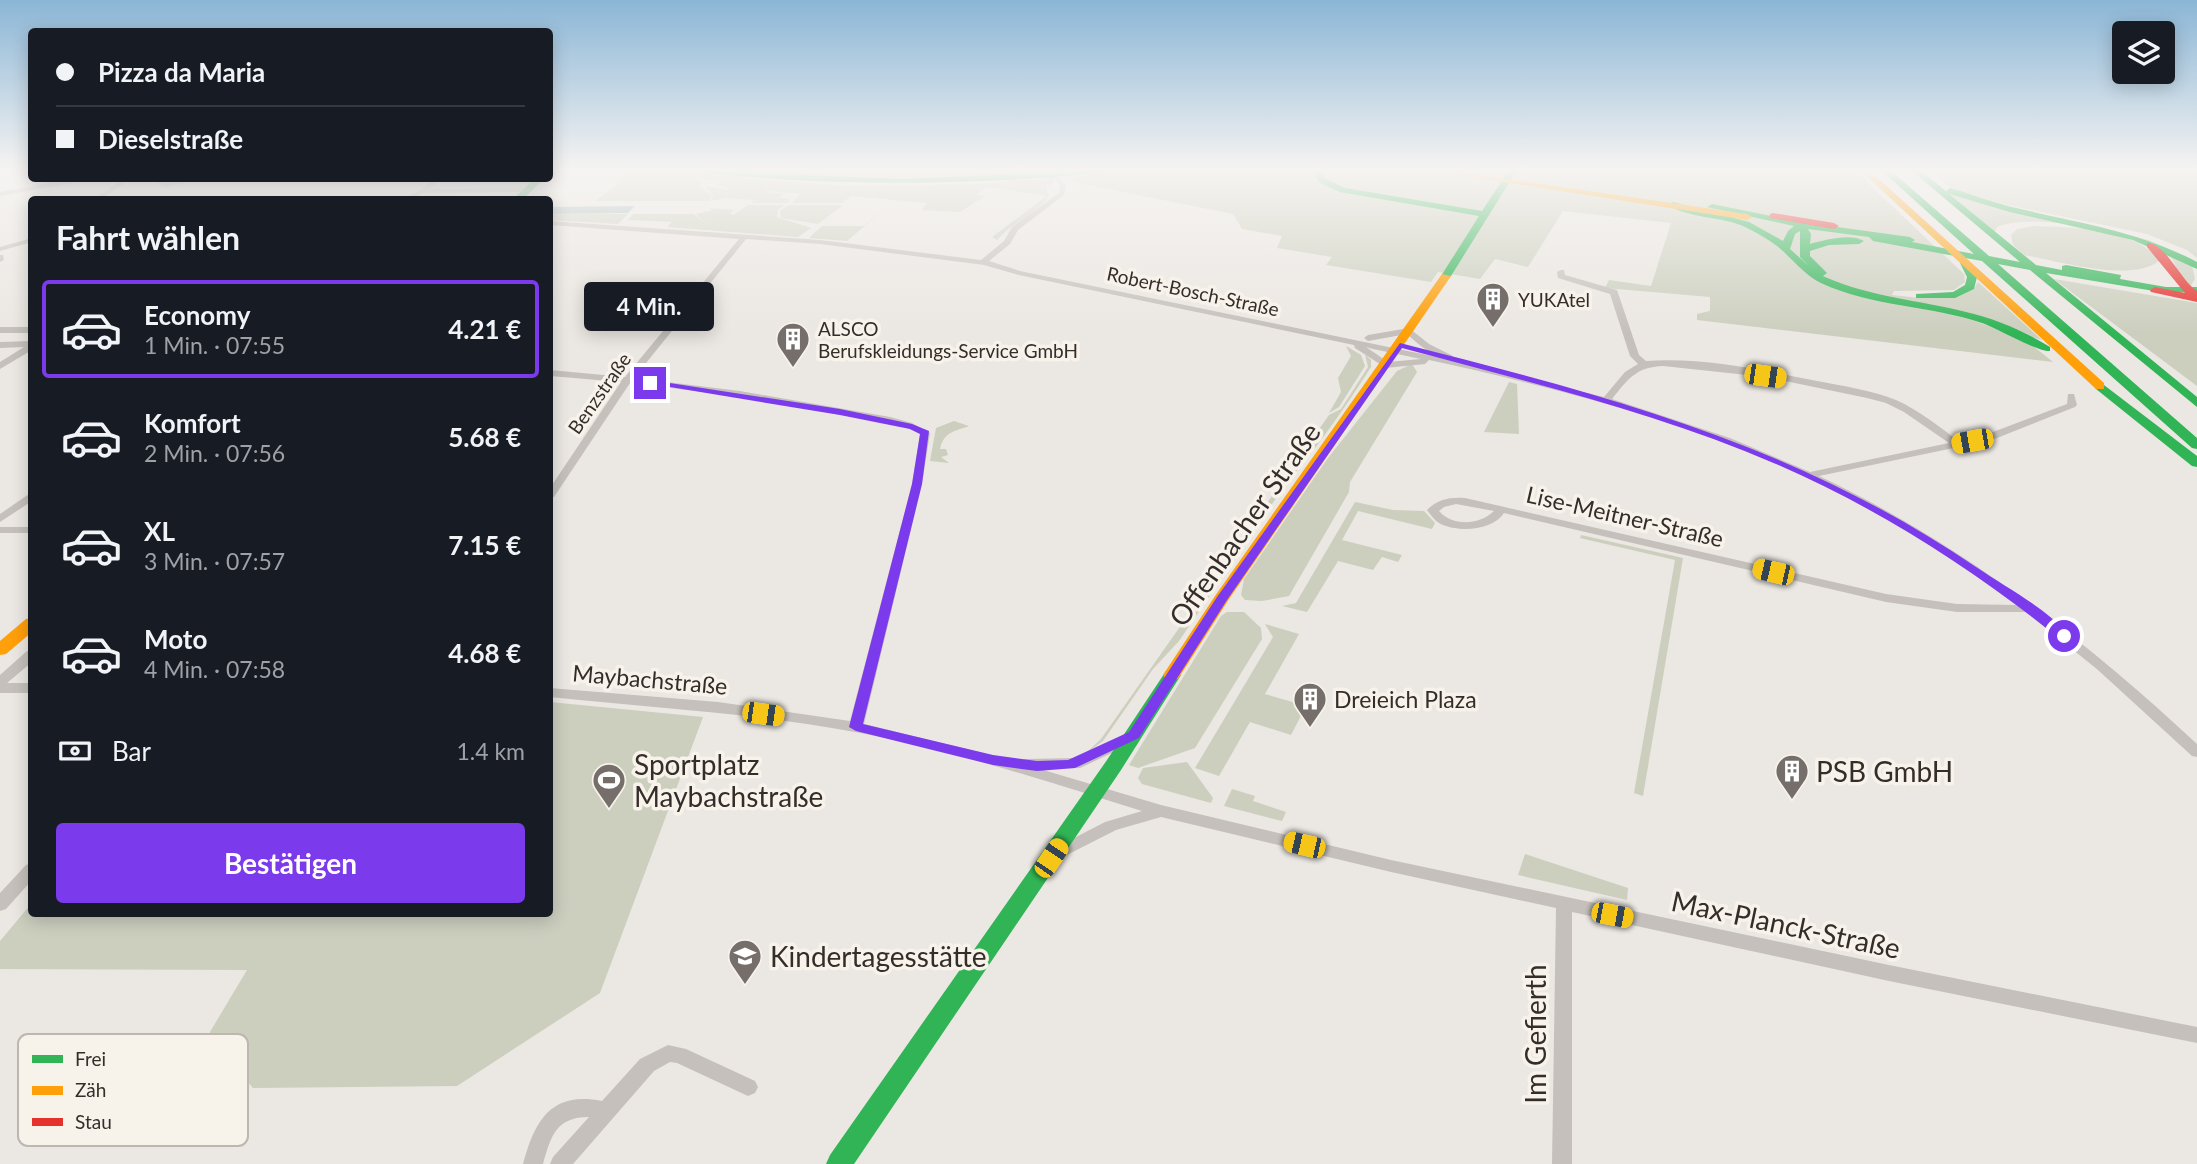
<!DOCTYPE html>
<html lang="de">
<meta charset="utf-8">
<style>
:root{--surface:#171b24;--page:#20242c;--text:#f1f3f6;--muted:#9ea1a6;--line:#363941;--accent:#7c3aed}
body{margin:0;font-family:Lato,sans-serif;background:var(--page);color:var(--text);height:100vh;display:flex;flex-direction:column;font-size:26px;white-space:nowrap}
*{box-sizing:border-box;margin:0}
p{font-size:23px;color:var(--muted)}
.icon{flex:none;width:38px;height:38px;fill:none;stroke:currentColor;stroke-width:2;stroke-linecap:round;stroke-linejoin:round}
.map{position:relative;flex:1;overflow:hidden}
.sheet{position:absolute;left:28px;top:196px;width:525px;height:721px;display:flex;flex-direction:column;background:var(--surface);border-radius:7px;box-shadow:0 4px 18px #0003}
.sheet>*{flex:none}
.banner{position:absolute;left:28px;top:28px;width:525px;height:154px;border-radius:7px;box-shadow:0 4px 18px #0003;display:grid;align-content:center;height:154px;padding:0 28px;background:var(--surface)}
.buttons{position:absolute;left:2112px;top:21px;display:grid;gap:14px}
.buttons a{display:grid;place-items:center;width:63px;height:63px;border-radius:7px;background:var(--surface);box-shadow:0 4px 18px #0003;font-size:35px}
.end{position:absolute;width:32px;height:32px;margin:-16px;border:9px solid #7c3aed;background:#fff;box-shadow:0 0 0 4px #fff}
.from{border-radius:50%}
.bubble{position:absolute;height:49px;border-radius:7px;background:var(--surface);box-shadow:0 4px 18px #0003;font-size:23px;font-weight:700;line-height:49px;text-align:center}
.car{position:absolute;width:21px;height:42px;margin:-21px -10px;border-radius:9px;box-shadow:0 0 5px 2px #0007;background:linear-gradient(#f5c518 24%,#345 0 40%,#f5c518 0 76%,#345 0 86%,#f5c518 0)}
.banner b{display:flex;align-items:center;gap:24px;height:66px;font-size:26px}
.banner b+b{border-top:2px solid var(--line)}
.banner i{width:18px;height:18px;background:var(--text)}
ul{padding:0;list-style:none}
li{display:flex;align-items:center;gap:21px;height:98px;margin:0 14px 10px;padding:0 14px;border:4px solid transparent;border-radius:7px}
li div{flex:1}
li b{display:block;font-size:26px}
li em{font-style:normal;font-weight:700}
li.on{border-color:var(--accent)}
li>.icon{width:63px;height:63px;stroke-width:1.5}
h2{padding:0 28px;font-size:32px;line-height:84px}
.pay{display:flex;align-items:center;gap:18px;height:77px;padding:0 28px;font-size:26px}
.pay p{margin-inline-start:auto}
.action{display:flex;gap:14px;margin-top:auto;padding:14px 28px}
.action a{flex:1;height:80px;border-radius:7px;background:var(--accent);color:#fff;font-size:28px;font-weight:700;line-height:80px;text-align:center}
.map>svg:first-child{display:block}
.green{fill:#cccfbe}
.water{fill:#a1baba}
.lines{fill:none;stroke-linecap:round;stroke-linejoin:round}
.street{fill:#c5c0bb;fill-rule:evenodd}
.fast{fill:#30b455;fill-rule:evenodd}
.slow{fill:#ff9f0a;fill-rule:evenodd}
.jam{fill:#e5322d;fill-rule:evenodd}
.route{fill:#7c3aed}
.labels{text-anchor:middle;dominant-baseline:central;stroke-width:7;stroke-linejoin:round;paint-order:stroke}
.far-street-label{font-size:19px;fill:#352d2a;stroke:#f7f2ea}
.far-poi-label{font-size:19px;fill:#352d2a;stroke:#f7f2ea;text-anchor:start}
.street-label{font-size:23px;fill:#352d2a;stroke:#f7f2ea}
.poi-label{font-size:23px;fill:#352d2a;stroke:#f7f2ea;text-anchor:start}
.near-street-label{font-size:28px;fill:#352d2a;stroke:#f7f2ea}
.near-poi-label{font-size:28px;fill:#352d2a;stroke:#f7f2ea;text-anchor:start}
.key{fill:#f7f2ea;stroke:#bdb7b0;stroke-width:2}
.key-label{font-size:19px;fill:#352d2a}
</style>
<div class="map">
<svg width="2197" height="1164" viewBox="0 0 2197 1164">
<rect width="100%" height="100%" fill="#ebe7e2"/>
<g class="green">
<path d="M626 170C691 170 754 180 819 184 891 188 962 183 1034 182L1046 186 1049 196C1035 214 1012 223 997 240L992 237 1047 196 987 187 976 195 985 196 960 212 922 210 927 203 851 196 842 203H791L801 194 767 191 763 192 783 194 779 198 790 199 787 203H751L754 200 725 198 711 201 713 196 705 186 734 191 717 185 722 181 696 179 703 183 699 186 712 196 709 201H595L621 182 615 181Z"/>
<path d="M719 170H1077C958 186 838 184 719 170Z"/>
<polygon points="1088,170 1854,170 1964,274 1965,282 1954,290 1894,291 1892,295 1920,298 1973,290 1978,282 2042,340 1970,319 2026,340 2053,362 1697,320 1697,314 1710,311 1710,297 1605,288 1609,280 1651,286 1671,223 1563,211 1528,267 1495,259 1480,279 1438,272 1431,282 1326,265 1332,257 1277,248 1282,236 1242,229 1233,214 1073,182 1071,178 1092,174"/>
<polygon points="1931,170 2197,170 2197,258 2187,250 2147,234 1993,202 1951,188"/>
<path d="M1946 192 1961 198 2149 240 2192 265 2195 279 2190 287C2176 279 2178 261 2166 252 2138 231 2029 212 1997 227L1994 233Z"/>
<polygon points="748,205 785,205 778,210 777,217 811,228 798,237 667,227 672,222 628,220 633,214 694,214 705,223 696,214 713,210 708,208 734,210 730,213 733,215"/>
<polygon points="789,205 839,205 842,206 818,224 781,218 780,211"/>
<polygon points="887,207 847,241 809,238 822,226 864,226"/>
<polygon points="550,214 628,214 618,224 550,220"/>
<path d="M2034 226C2069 227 2139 228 2159 261 2131 283 2058 261 2024 255L2013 245 2011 235 2017 229Z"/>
<polygon points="2054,279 2197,303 2197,386"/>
<polygon points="1346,346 1361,355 1365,366 1339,407 1329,413 1341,392 1338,378 1351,356"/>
<path d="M1365 354 1371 360V367C1345 408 1317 448 1285 485L1179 641 1153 669 1103 741 1086 753 1101 739 1329 415 1341 409 1368 367Z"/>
<polygon points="1412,364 1417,372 1350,482 1349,492 1289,596 1262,601 1245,600 1241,595 1244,579 1328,458 1397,371"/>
<polygon points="1509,382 1517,384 1519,434 1484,432"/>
<path d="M954 421 969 426C956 431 944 431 940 449H946L948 455 941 457 949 463 930 461 936 428Z"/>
<polygon points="1355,502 1393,510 1424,511 1435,523 1432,529 1358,511 1342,540 1402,555 1398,562 1382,557 1373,570 1338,561 1307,612 1282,606 1296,603"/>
<polygon points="1581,535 1683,558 1643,796 1634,793 1675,560 1580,538"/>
<polygon points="1227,612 1244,612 1261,628 1262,639 1195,748 1138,768 1129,765 1221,616"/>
<polygon points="1265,624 1299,634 1265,694 1306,706 1291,735 1250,722 1219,776 1195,768 1273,637"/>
<polygon points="550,702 703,717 600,993 457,1086 253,1088 207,1037 247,970 0,969 0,941 31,904 32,914 550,914"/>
<polygon points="1187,762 1213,798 1211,803 1142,784 1138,778 1143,768"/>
<polygon points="1232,789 1255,796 1253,801 1286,812 1282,821 1224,806"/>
<polygon points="1525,854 1628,888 1627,900 1518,875"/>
</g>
<polygon class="water" points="635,206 628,213 550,214 550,207"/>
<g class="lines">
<g class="street">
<polygon points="0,170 32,170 32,173 0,174"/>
<path d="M1053 174H1057L1066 185 1064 195 1018 230 1010 244 989 261 1020 271 1432 356 1604 397 1625 372 1638 364 1630 356 1610 294 1558 278 1557 272 1561 270H1564L1565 275 1617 290 1639 355 1646 361C1703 357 1762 370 1817 381 1843 386 1871 390 1896 400 1919 410 1939 427 1959 441L1985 435 2067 404 2068 394H2074L2077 405 2075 407 1992 440 1819 476C1960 543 2083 638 2197 744V757L2192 756 2098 670 2026 612H1957L1886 602 1504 513C1493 531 1456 533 1439 523 1434 520 1431 515 1427 510 1438 499 1450 497 1465 498L1886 594 1957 604 2016 605C1943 550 1863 502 1779 465 1667 416 1548 386 1429 360L1425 364 1386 368 1355 348 1354 345 1019 275 984 265 820 244 746 239 634 378 740 391 890 417 912 423 930 433 922 484 864 724 1019 762 1025 759 1078 758 1130 733 1135 734 1137 738 1135 742 1080 768 1040 769 1161 805 1391 860 1889 965 2197 1027V1043L1889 981 1572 912V1164H1552L1556 908 1391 872 1161 817 1116 830 1055 861 1049 859 1047 855 1049 851 1105 822 1142 811C1048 782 953 750 855 732 754 713 652 708 550 697V688L718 702 850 721 912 484 920 434C897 421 868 420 842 415 772 401 701 391 630 383L554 497 550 498V488L621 382 550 376V370L625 377 739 239 550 225V221L820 240 981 260 1004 241 1012 227 1059 193 1060 185 1054 178 1053 183 1050 185 1010 182 1007 180 1008 179 1047 181 1048 177ZM1366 347 1373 349 1421 359 1388 362ZM1663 366 1766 377 1867 398 1886 403 1904 412 1949 443 1810 472 1730 438 1612 399C1628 379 1636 367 1663 366ZM1456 504 1494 511C1480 525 1453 527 1439 511L1444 507Z"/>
<polygon points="76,178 130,180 124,182 123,184 100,200 92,200 119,182 89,180 0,196 0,192"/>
<polygon points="149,178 158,178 166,183 191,178 209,178 165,187"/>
<polygon points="433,178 441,178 429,189 527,188 530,190 527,192 424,193 407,200 397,200 421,190"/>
<polygon points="32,238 32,242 0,251 0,247"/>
<polygon points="0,255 3,255 4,260 0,262"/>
<rect x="0" y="327" width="32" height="6"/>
<path d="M1409 328 1429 344 1453 356 1451 358C1434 358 1419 345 1407 334L1368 341 1364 338 1368 335Z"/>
<polygon points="32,341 32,350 0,369 0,362 24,347 0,348 0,342"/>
<polygon points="32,492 32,501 0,522 0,514"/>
<rect x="0" y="527" width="32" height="6"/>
<polygon points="32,650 32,662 7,683 32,683 32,693 0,693 0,675 27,651"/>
<polygon points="32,863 32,880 6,909 0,911 0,893 26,865"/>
<path d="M668 1045 686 1049 755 1081 758 1087 755 1093 748 1096 677 1063 670 1062 654 1071 573 1164H550L553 1157 589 1117C556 1117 551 1136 543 1164H523C535 1120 551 1091 602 1101L640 1059Z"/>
</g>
<g class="fast">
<path d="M700 170 902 179 1103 170 1099 173C967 186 836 186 704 173Z"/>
<polygon points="1312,170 1320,170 1326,179 1345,188 1482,211 1509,170 1517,170 1451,276 1446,279 1441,276 1479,216 1340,192 1320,183"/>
<path d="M1881 170H1890L1989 256 2020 262 1911 170H1920L1946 191 1950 188C1971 194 1991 202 2012 207 2078 223 2136 230 2197 262V269L2133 240 2010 212 1949 194 2036 265 2062 270V266L2066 265 2121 275 2120 279 2166 287H2197V291L2193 292 2166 293 2046 273 2197 397V407L2030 270 1998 264 2197 438V449L2192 448 1982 261 1873 241 1869 237 1808 229 1811 234 1810 244C1825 240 1850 233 1864 241L1859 244 1829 245 1810 251V256L1827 273 1823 276 1825 277C1871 297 1918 300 1966 312 1996 319 2024 331 2050 347V351C2040 353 1997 328 1982 323 1929 305 1872 307 1821 283 1803 274 1792 258 1777 246 1768 239 1755 232 1745 227 1722 216 1690 219 1668 205L1673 202 1749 222 1783 241 1788 231 1794 226 1707 207 1712 204 1801 222 1910 237 1915 240 1912 242 1974 254ZM1800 231V257L1810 267 1790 249 1795 234Z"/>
<polygon points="535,178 545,178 522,200 512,200"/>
<polygon points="1961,261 1969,261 1977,277 1974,289 1955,298 1916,298 1916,294 1953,292 1965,285 1967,277 1960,263"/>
<polygon points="2100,382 2197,456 2197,467 2192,466 2096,389 2094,386"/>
<polygon points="1172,669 1181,675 1121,770 854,1164 826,1164 830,1155 1107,760 1166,671"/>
</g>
<g class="slow">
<polygon points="1425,170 1446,170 1747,214 1752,217 1747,220"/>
<polygon points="1860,170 1869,170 2104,383 2104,389 2096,389"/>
<polygon points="1442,274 1451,276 1229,599 1178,679 1166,679 1163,675 1215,596"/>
<polygon points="32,618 32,632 6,654 0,655 0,641 26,619"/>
</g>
<g class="jam">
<polygon points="1773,213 1834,223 1839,226 1834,229 1770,218 1770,214"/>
<path d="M2147 243C2165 242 2181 281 2197 291V302L2151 292 2150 290 2155 287 2185 293 2147 247Z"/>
</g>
</g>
<linearGradient id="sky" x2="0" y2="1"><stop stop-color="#8bb6d6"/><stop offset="0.51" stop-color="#f6f4f2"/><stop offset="1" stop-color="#f6f4f2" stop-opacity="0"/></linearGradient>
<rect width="2197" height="333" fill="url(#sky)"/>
<path class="route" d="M1400 343C1609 396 1795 444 1976 567 2007 588 2046 608 2070 636L2060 639C1973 569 1878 508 1776 464 1656 412 1528 382 1402 348L1227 600 1139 738 1075 768 1037 771 993 765 856 731 849 727 912 484 920 434 910 429 840 415 646 383 650 380 840 409 912 424 929 431 922 484 863 724 993 755 1037 761 1068 760 1129 732 1217 597Z"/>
<defs>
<symbol id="building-pin" viewBox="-11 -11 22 30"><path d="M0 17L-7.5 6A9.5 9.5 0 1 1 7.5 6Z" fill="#756e6a" stroke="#f7f2ea"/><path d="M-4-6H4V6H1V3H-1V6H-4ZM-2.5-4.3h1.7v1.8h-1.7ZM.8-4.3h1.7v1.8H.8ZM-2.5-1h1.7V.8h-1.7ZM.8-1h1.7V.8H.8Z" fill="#fff"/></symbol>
<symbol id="stadium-pin" viewBox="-11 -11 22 30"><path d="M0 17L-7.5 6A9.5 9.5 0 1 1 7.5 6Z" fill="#756e6a" stroke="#f7f2ea"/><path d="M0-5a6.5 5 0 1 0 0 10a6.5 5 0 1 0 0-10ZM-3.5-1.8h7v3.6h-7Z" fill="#fff"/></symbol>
<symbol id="school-pin" viewBox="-11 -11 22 30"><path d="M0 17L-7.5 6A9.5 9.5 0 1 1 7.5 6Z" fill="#756e6a" stroke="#f7f2ea"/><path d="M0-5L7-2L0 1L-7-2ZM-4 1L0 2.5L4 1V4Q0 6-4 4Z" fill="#fff"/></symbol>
</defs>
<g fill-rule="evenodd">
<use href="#building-pin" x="1474" y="280" width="38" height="52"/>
<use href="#building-pin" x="774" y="320" width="38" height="52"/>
<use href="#building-pin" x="1291" y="680" width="38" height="52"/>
<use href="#building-pin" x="1773" y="752" width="38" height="52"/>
<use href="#stadium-pin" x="590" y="761" width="38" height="52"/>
<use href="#school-pin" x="726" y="937" width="38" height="52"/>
</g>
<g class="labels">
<g class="far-street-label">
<text transform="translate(1193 291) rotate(12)">Robert-Bosch-Straße</text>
<text transform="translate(599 393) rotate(-55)">Benzstraße</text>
</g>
<g class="far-poi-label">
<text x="1518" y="299">YUKAtel</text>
<text x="818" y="328">ALSCO<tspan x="818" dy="22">Berufskleidungs-Service GmbH</tspan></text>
</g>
<g class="street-label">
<text transform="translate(1625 516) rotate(13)">Lise-Meitner-Straße</text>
<text transform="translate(650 679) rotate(5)">Maybachstraße</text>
</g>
<g class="poi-label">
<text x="1334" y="699">Dreieich Plaza</text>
</g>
<g class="near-street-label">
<text transform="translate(1244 524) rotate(-55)">Offenbacher Straße</text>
<text transform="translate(1786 924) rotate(12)">Max-Planck-Straße</text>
<text transform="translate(1535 1034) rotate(-90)">Im Gefierth</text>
</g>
<g class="near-poi-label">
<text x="634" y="764">Sportplatz<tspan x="634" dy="32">Maybachstraße</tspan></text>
<text x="1816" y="771">PSB GmbH</text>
<text x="770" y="956">Kindertagesstätte</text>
</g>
</g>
<rect x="18" y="1034" width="230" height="112" rx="10" class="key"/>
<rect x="32" y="1055" width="31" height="8" fill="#30b455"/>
<rect x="32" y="1086" width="31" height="9" fill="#ff9f0a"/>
<rect x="32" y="1118" width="31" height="8" fill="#e5322d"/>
<g class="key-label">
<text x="75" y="1066">Frei</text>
<text x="75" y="1097">Zäh</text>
<text x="75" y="1129">Stau</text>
</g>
</svg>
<div class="buttons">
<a><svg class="icon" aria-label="layers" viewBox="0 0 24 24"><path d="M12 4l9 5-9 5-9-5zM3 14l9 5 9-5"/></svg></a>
</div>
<i class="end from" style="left:2064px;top:636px"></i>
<i class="end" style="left:650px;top:383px"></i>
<div class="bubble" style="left:584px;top:282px;width:130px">4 Min.</div>
<i class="car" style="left:1765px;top:376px;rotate:98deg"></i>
<i class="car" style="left:1972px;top:441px;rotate:260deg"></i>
<i class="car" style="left:1773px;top:572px;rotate:283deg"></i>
<i class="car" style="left:763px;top:714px;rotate:98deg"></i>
<i class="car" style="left:1304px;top:845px;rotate:283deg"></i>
<i class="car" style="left:1051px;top:858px;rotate:34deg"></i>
<i class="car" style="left:1612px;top:915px;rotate:101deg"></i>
<div class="banner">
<b><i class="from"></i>Pizza da Maria</b>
<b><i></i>Dieselstraße</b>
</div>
<section class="sheet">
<h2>Fahrt wählen</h2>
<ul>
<li class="on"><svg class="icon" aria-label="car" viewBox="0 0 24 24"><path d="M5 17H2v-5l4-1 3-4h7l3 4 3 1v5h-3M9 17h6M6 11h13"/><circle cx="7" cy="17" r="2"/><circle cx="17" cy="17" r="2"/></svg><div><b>Economy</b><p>1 Min. · 07:55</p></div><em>4.21 €</em></li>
<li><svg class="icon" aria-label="car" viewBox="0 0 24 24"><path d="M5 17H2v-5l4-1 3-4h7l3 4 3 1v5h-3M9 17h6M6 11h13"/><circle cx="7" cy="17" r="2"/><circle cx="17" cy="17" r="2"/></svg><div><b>Komfort</b><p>2 Min. · 07:56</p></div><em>5.68 €</em></li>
<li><svg class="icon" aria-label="car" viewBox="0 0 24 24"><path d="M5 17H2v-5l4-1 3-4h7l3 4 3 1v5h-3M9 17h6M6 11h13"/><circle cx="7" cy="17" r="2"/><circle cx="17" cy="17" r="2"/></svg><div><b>XL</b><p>3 Min. · 07:57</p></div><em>7.15 €</em></li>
<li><svg class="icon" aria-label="car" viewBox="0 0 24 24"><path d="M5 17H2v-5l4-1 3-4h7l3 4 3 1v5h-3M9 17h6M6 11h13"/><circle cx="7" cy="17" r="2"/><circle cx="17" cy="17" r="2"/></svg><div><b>Moto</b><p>4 Min. · 07:58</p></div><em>4.68 €</em></li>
</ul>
<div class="pay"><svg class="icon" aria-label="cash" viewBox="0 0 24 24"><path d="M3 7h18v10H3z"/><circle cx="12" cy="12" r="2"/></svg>Bar<p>1.4 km</p></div>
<div class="action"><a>Bestätigen</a></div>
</section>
</div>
